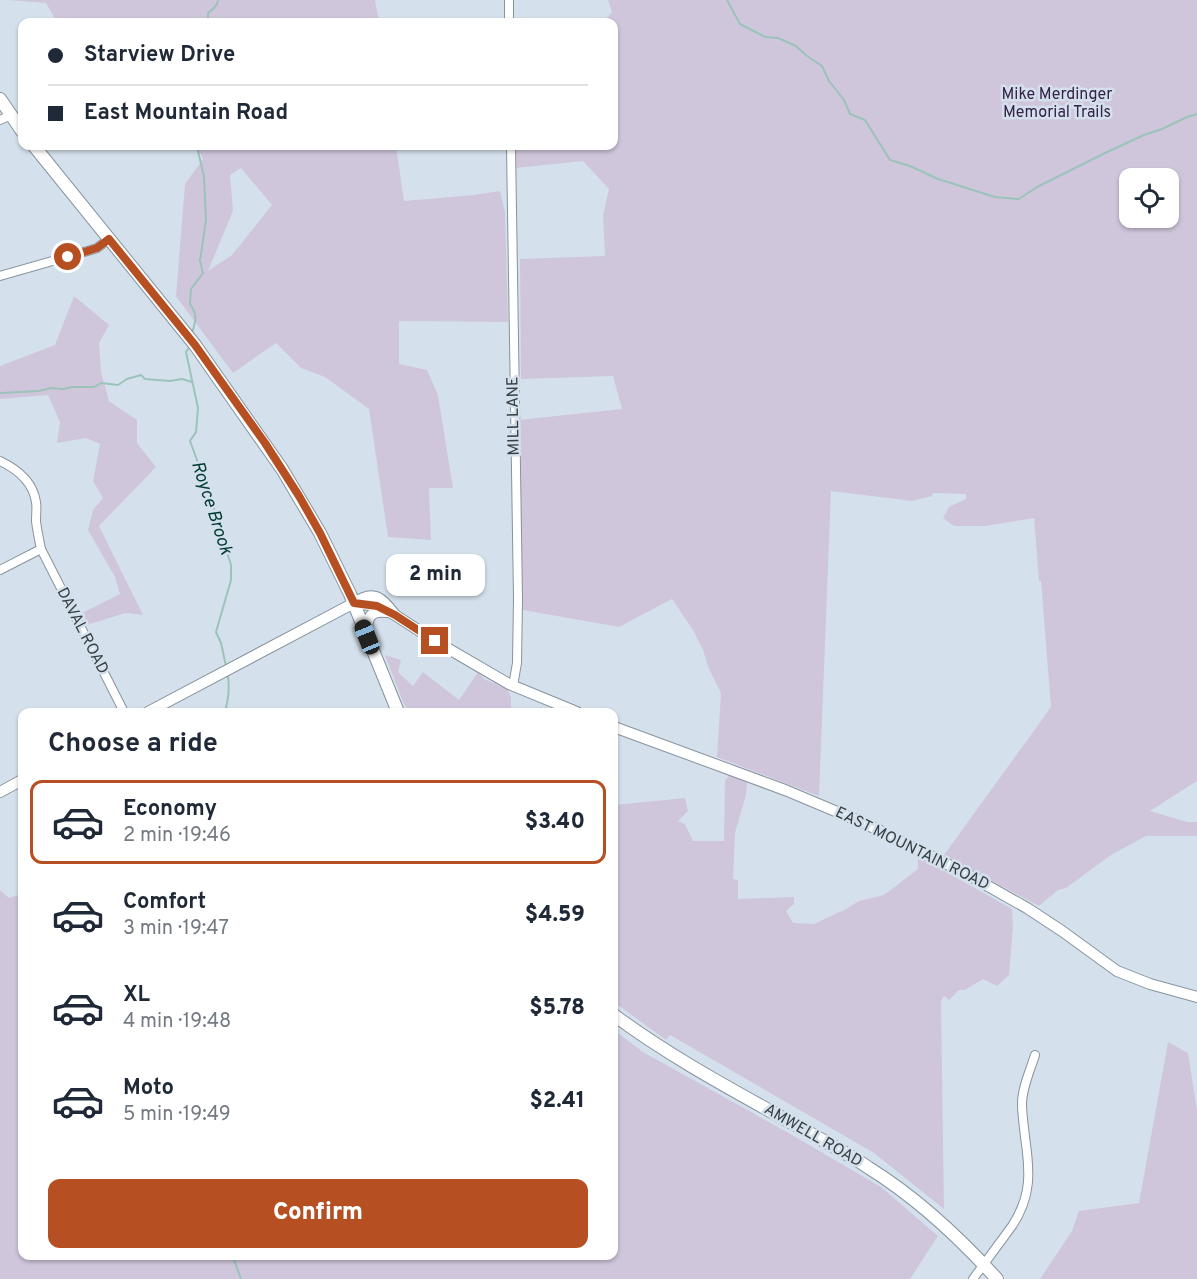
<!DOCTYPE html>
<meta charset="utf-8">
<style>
:root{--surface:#fff;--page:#f6f6f7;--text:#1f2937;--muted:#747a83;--line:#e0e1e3;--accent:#b65023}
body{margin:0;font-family:Overpass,sans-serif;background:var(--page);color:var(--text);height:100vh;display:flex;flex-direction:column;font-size:22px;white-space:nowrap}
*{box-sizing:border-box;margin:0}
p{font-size:20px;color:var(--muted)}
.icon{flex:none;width:33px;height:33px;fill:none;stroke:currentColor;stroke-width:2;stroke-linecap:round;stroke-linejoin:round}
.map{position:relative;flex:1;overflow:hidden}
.details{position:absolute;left:18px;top:708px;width:600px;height:552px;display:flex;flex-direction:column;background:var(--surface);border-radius:12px;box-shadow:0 2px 4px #0004}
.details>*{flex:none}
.guide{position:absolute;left:18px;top:18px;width:600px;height:132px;border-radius:12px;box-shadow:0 2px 4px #0004;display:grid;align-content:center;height:132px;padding:0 30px;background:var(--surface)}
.tools{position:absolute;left:1119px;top:168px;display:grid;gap:12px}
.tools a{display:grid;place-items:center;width:60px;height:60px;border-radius:12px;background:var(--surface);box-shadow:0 2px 4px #0004;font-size:30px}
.end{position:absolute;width:27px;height:27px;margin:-14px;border:8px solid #b65023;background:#fff;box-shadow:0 0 0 3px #fff}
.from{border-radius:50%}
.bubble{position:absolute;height:42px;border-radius:12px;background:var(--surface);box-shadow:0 2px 4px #0004;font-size:20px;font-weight:800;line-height:42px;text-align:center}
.car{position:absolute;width:18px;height:36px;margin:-18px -9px;border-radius:8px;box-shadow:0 0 4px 2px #0007;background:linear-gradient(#222 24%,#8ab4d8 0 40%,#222 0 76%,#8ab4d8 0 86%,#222 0)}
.guide b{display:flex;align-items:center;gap:21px;height:57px;font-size:22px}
.guide b+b{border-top:2px solid var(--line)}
.guide i{width:15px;height:15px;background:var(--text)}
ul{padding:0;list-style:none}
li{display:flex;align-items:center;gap:18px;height:84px;margin:0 12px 9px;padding:0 18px;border:3px solid transparent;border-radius:12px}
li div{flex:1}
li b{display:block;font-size:22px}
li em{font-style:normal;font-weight:800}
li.selected{border-color:var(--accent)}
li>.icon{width:54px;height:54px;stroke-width:1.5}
h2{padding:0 30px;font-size:27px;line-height:72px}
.button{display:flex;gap:12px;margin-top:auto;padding:12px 30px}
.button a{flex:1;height:69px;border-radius:12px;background:var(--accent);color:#fff;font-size:24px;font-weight:800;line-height:69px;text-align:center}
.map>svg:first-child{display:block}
.green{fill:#d0c6dc;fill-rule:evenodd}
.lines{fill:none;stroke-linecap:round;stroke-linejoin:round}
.stream{stroke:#9bc3b9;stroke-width:2}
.minor-casing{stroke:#87939d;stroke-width:10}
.tertiary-casing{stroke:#87939d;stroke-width:12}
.secondary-casing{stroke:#87939d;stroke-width:14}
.minor{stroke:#fff;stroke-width:8}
.tertiary{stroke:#fff;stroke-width:10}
.secondary{stroke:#fff;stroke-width:12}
.route{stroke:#b65023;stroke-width:8}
.labels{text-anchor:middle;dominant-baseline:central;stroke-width:5;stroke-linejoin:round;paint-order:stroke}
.park-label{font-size:16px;fill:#362149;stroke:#d4e1ec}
.street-label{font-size:16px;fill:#383e42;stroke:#d4e1ec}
.water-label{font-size:18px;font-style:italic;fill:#003a31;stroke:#d4e1ec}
</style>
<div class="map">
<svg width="1197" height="1279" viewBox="0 0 1197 1279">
<rect width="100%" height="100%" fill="#d4e1ec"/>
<g class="green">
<polygon points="7,0 375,0 379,22 57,22 46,3"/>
<path d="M608 0H1197V781L1150 811 1187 822H1197V836H1146L1111 855 1066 888 1058 890 1039 906 944 855 1051 707 1041 581H1039L1034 518 986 526H954L943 518 949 507 966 499V494L933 493 932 496 912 501 831 491 819 796 717 757 721 693 709 669 703 650 693 630 672 599 619 627 523 610 518 420 622 409 613 376 521 379 520 259 605 256 603 215 609 189 583 161 516 168V146H614V22H569L606 19 612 12ZM1130 178H1168V218H1130Z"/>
<path d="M197 146H396L404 201 474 195 500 191 505 212 508 322 399 321V364L427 370 438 395 453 488H429L431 540 388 537 369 409 325 377 301 368 276 343 233 373 178 299 176 296 185 184 203 159ZM241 168 272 205 232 255 208 271 233 211 230 175Z"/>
<polygon points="74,296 109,325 99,343 101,372 109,401 137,420 137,443 156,467 99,526 143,615 125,613 87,625 84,612 120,594 115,577 88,530 93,510 103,498 93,481 100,444 86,438 57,443 60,422 48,395 0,399 0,366 55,345"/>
<polygon points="385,655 401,660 398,672 413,686 423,672 459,700 478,672 484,679 507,689 511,697 511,712 409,712 403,702"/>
<polygon points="729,775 747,782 746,795 735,833 733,879 738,880 738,899 794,897 794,904 786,911 793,923 814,924 846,909 859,901 884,895 918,869 918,856 1012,909 1013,926 1009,975 997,986 983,979 965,990 959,990 949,1000 944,996 941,1001 944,1209 874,1153 670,1035 666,1040 614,1002 614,805 685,798 688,811 678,821 685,824 693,841 724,841 725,781"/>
<polygon points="0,890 9,898 22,894 22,1256 614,1256 614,1030 643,1052 794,1136 881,1187 938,1236 910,1279 0,1279"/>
<polygon points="1168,1042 1188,1053 1197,1110 1197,1279 1040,1279 1072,1231 1079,1211 1139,1203"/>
</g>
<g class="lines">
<g class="stream">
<polyline points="727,0 740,24 765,37 778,38 796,46 807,56 822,66 829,81 844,100 850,114 865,120 890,160 910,166 938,179 995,197 1019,199 1037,187 1105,153 1144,135 1162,129 1187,117 1197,114"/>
<path d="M208 22V13C212 10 218 6 218 0"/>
<path d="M192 333C196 320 198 315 190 304L191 289 203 273 200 261 206 220 204 177 198 151 199 146"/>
<polyline points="188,349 186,352 198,408 196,432 190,441 197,460 203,490 214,507 216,530 226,549 231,565 231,580 216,632 221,643 226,666"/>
<polyline points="0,393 39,391 51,388 64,389 71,387 94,387 101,383 118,385 127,379 141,375 145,379 170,381 182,379 192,382"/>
<path d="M225 712C228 701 230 689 228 676"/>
<polyline points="230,1256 233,1257 241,1279"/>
</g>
<defs>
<g id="minor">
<polyline points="509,0 509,22"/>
<polyline points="0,120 11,115"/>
<polyline points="511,146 518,599 517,663 513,686"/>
<polyline points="0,276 91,250 97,248 109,239"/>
<path d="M0 461C17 469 33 482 36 502 37 508 36 514 36 521 37 530 39 539 41 549L124 712"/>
<polyline points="0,570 41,549"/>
<path d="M973 1279 1012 1226C1032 1196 1030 1171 1025 1137 1024 1126 1022 1115 1022 1104 1022 1088 1030 1071 1035 1055"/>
</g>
<g id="tertiary">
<polyline points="354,603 377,606 395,615 435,641 509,684 577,712"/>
<path d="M367 633C367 619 369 610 386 612"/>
<path d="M148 712 354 603C374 589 382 598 395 615"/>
<polyline points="614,727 785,790 866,824 965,873 1027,908 1062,931 1117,971 1150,984 1197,997"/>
<polyline points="0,792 22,780"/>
</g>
<g id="secondary">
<polyline points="0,99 22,131"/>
<polyline points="34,146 195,345 282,469 320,533 350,594 398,712"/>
<path d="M614 1015C669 1056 729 1088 790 1122 816 1137 844 1151 869 1168 917 1198 959 1237 997 1279"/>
</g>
</defs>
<use href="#minor" class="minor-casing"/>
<use href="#tertiary" class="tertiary-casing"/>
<use href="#secondary" class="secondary-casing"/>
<use href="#minor" class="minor"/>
<use href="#tertiary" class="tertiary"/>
<use href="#secondary" class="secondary"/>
</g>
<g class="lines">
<polyline class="route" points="68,257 97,248 109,239 195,345 265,443 299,496 320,533 354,603 377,606 395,615 435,641"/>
</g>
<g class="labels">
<g class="park-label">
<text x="1057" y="95">Mike Merdinger<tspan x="1057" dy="18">Memorial Trails</tspan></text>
</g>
<g class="street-label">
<text transform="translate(514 416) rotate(-91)">MILL LANE</text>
<text transform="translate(82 631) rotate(63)">DAVAL ROAD</text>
<text transform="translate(912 849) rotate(26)">EAST MOUNTAIN ROAD</text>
<text transform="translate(813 1136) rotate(30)">AMWELL ROAD</text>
</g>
<g class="water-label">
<text transform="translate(211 508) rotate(72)">Royce Brook</text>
</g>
</g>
</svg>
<div class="tools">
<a><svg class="icon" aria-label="locate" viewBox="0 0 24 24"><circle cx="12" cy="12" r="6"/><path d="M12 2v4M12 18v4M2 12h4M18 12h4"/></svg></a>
</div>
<i class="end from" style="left:68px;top:257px"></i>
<i class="end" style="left:435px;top:641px"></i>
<div class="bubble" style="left:386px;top:554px;width:99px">2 min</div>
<i class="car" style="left:367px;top:637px;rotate:338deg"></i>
<div class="guide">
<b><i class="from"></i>Starview Drive</b>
<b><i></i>East Mountain Road</b>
</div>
<section class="details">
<h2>Choose a ride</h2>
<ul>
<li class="selected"><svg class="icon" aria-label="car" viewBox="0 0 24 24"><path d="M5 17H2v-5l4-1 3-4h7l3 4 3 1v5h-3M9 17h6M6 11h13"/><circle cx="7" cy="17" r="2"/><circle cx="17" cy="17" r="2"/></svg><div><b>Economy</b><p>2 min · 19:46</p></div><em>$3.40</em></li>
<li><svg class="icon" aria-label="car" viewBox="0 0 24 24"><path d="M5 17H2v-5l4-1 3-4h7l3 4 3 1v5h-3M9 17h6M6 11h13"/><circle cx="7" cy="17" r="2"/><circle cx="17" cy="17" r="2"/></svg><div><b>Comfort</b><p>3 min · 19:47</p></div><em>$4.59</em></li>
<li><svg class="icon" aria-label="car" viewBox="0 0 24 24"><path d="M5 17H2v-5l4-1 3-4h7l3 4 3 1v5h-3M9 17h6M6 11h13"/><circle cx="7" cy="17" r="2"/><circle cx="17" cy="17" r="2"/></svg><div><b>XL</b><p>4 min · 19:48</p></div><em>$5.78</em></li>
<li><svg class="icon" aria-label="car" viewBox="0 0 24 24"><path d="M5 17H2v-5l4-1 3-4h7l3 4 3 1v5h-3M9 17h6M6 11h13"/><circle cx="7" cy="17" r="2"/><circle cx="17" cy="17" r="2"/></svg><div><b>Moto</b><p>5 min · 19:49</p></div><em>$2.41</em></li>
</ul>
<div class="button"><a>Confirm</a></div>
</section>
</div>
